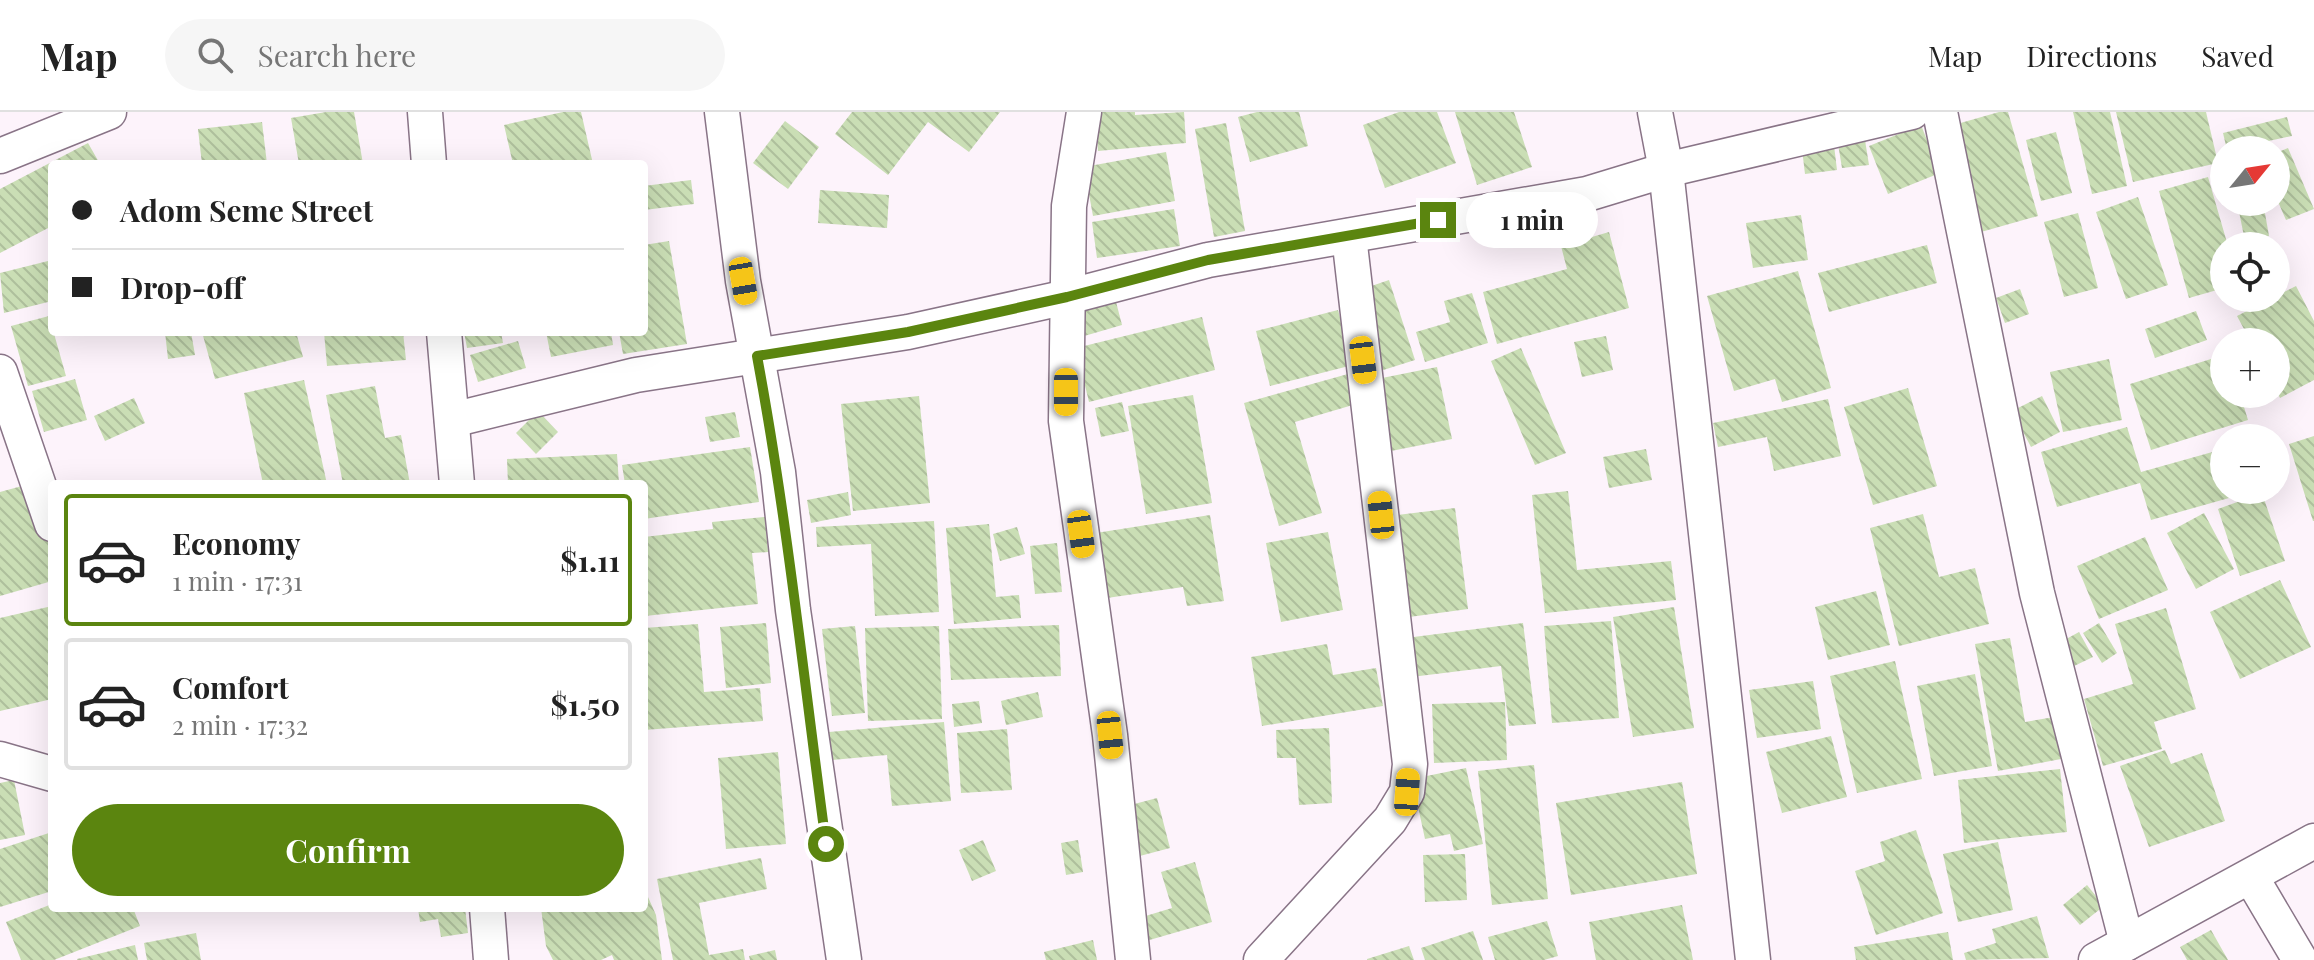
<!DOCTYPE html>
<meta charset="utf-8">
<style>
:root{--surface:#fff;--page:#f6f6f6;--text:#222;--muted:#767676;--line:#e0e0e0;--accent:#5b850f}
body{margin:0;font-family:"Playfair Display",serif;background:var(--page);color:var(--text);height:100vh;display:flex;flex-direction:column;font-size:30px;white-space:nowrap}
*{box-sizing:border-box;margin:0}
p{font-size:26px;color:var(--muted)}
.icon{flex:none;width:44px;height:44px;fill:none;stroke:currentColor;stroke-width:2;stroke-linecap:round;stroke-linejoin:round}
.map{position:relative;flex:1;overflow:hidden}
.panel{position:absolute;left:48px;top:368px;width:600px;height:432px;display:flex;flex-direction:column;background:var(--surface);border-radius:8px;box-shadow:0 8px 32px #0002}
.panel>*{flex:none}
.top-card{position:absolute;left:48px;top:48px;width:600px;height:176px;border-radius:8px;box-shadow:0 8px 32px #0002;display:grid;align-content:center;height:176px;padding:0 24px;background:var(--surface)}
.needle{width:52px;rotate:60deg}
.fabs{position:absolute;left:2210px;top:24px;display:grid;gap:16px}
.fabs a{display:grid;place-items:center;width:80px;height:80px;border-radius:50%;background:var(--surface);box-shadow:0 8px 32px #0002;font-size:40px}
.end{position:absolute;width:36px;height:36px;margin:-18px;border:10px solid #5b850f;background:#fff;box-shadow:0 0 0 4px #fff}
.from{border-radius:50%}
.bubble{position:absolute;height:56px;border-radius:28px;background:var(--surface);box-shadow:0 8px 32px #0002;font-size:26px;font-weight:700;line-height:56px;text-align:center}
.car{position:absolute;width:24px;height:48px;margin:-24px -12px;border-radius:10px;box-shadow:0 0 6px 2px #0007;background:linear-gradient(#f5c518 24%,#345 0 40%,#f5c518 0 76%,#345 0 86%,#f5c518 0)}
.top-card b{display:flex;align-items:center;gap:28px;height:76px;font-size:30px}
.top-card b+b{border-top:2px solid var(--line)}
.top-card i{width:20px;height:20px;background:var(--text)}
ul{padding:14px 0 0;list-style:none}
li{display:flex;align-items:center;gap:24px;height:132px;margin:0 16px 12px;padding:0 8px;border:4px solid var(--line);border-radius:8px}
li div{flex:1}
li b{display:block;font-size:30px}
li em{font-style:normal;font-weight:700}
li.current{border-color:var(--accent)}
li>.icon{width:72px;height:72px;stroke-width:1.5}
.action{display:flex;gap:16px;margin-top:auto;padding:16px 24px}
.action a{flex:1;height:92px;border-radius:48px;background:var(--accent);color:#fff;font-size:32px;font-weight:700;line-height:92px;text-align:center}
header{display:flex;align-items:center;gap:48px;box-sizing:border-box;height:112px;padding:0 40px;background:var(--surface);border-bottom:2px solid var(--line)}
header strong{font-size:38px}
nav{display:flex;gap:44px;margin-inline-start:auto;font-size:28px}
.search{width:560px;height:72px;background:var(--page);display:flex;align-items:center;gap:20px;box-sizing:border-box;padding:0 28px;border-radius:44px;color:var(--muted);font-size:30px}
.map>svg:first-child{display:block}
.building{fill:url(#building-back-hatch)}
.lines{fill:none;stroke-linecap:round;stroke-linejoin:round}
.minor-casing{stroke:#897487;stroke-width:37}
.minor{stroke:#fff;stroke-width:34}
.route{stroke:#5b850f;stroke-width:10}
</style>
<header>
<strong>Map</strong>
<div class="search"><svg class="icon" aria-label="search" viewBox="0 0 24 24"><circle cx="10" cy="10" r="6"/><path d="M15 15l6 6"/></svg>Search here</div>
<nav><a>Map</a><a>Directions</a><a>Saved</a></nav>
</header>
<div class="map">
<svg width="2314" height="848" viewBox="0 0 2314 848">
<defs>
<pattern id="building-back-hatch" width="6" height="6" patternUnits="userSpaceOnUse" patternTransform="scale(2)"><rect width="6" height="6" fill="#cadeb5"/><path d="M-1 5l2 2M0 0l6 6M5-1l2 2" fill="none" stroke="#aebf9c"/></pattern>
</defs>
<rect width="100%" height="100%" fill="#fdf3fb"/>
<g class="building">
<polygon points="326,0 354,0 363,52 299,52 291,6"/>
<polygon points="563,0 581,0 593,52 513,52 504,13"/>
<polygon points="852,0 1000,0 969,40 928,10 888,63 835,22"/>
<polygon points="1095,0 1135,0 1135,3 1184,0 1186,31 1098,39"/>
<polygon points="1257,0 1299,0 1308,34 1250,50 1238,5"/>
<polygon points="1399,0 1437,0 1456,51 1385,76 1363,13"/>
<polygon points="1455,0 1514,0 1532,55 1477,73"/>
<polygon points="1999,0 2008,0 2038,104 1981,120 1950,14"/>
<polygon points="2073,0 2110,0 2127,74 2092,82"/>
<polygon points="2116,0 2206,0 2218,51 2133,70"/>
<polygon points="2287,5 2292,24 2227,38 2223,21"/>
<polygon points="785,9 819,35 788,77 753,51"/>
<polygon points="262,10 267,52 202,52 198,17"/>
<polygon points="1226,11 1245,119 1214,125 1195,17"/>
<polygon points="1921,13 1940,61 1888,82 1869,34"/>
<polygon points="2056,20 2072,81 2041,89 2026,28"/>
<polygon points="1864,22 1869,53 1842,56 1837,26"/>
<polygon points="1833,25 1837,58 1805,62 1801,29"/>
<polygon points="88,31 100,52 52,52 52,114 0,141 0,77"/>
<polygon points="2288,36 2314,97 2286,108 2276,85 2276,41"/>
<polygon points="1166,40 1175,89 1093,104 1084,55"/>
<polygon points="2208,65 2228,134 2224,134 2224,176 2189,186 2159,79"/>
<polygon points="691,68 694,92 644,98 644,74"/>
<polygon points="820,78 889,83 887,116 818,111"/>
<polygon points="2138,85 2168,173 2126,187 2096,100"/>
<polygon points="2237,90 2263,90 2269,124 2245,129"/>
<polygon points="1174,97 1180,134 1097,146 1092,110"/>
<polygon points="2078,101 2098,176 2064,185 2044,110"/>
<polygon points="1801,103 1808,148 1753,156 1746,111"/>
<polygon points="1609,120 1629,196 1497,232 1483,180 1567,157 1561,134"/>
<polygon points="669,129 687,232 623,242 619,220 644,220 644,133"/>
<polygon points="1927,133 1937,171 1829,200 1818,161"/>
<polygon points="52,148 52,189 4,201 0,161"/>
<polygon points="1798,159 1831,276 1782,290 1775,267 1734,279 1707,184"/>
<polygon points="1389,168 1415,248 1377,260 1351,181"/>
<polygon points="2296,174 2314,209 2314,268 2280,286 2276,278 2276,230 2251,230 2237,204"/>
<polygon points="2020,177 2029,202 2005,211 1996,186"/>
<polygon points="1472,181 1488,231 1425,250 1416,220 1450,210 1444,189"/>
<polygon points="1115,186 1122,213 1074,227 1066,200"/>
<polygon points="1338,198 1353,253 1270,274 1256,219"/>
<polygon points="2196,199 2207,228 2155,246 2145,217"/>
<polygon points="49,204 66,264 28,274 11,214"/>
<polygon points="1202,205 1215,258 1089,290 1076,236"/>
<polygon points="165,220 191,220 195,243 168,247"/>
<polygon points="202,220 296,220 303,245 215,267"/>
<polygon points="324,220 403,220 406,248 327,254"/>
<polygon points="464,220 501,220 503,231 467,236"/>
<polygon points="546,220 611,220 613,233 551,245"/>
<polygon points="1606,224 1613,258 1582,265 1574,230"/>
<polygon points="518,229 526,256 478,270 470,243"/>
<polygon points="1521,236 1566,341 1535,353 1491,249"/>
<polygon points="2224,243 2224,282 2240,282 2248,308 2151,338 2130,272"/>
<polygon points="2109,247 2122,308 2063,320 2050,260"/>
<polygon points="1437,255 1452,327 1391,339 1377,267"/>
<polygon points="1355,260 1363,290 1295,310 1322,401 1279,414 1244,291"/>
<polygon points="75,267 87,308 44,320 32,279"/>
<polygon points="304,268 327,372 263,372 244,281"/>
<polygon points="375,274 385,326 401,323 410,372 343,372 326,283"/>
<polygon points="1908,276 1937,374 1873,393 1844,295"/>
<polygon points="1193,283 1212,391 1146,402 1128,294"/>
<polygon points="919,284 930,391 853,399 841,292"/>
<polygon points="2042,284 2060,320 2031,335 2012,299"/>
<polygon points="134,286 145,311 105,329 94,304"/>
<polygon points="1828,287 1841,344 1774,359 1767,325 1718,335 1713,311"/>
<polygon points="1122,290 1129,319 1101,325 1095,296"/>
<polygon points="538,299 558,320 536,342 516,321"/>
<polygon points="735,300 740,325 710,330 705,305"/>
<polygon points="2127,315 2141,360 2216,339 2224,378 2229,386 2151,408 2140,371 2057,395 2041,340"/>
<polygon points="2314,324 2314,409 2313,409 2289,332"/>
<polygon points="750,335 759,390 644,407 644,372 625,372 622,353"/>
<polygon points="1646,337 1652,368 1609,376 1603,345"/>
<polygon points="617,342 619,372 508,372 507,347"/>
<polygon points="40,369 52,412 52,469 0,484 0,380"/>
<polygon points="1568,379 1577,458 1671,449 1676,488 1545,501 1532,383"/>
<polygon points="848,380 851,403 811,411 807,388"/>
<polygon points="2262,381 2285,449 2240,464 2218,397"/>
<polygon points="1455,396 1468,497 1402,506 1389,404"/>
<polygon points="2204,401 2234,457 2196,477 2167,421"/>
<polygon points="1923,402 1939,465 1975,456 1989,512 1899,534 1870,416"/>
<polygon points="1210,403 1224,489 1187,494 1183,475 1107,486 1096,421"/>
<polygon points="765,405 768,440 752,441 758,492 645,504 644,425 713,417 712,410"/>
<polygon points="934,409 939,500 875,504 871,432 817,435 816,415"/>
<polygon points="989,412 996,485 1019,483 1021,506 954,512 946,416"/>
<polygon points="1017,415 1025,442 1000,449 993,422"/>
<polygon points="1328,420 1343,498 1281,510 1266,431"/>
<polygon points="2145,425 2168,478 2099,507 2077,454"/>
<polygon points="1057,431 1062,480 1035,482 1030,434"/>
<polygon points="2280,468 2311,535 2240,567 2210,500"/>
<polygon points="1876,479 1890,533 1828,548 1815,495"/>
<polygon points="52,494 52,587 0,599 0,506"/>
<polygon points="1674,495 1694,616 1633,625 1613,505"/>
<polygon points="2166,496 2196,597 2154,610 2162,637 2103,654 2084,587 2133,572 2115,512"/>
<polygon points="1611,509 1619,606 1552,611 1544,514"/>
<polygon points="766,511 771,571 726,576 720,515"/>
<polygon points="1523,511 1536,612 1509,614 1501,554 1403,566 1398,527"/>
<polygon points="2099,511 2117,541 2102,551 2083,521"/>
<polygon points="698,512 704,580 760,576 763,609 644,618 644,516"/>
<polygon points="1059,513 1061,564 951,568 948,517"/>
<polygon points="855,514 865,601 832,604 822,517"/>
<polygon points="939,514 942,607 868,609 865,516"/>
<polygon points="2079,520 2093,545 2072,555 2059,531"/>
<polygon points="2010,526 2025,610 2054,605 2061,647 1998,659 1975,532"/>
<polygon points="1327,532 1333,563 1376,556 1383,594 1262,614 1251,545"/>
<polygon points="1895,549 1922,667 1857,681 1830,564"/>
<polygon points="1975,562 1992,654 1934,664 1917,574"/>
<polygon points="1813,569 1821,617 1757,626 1749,578"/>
<polygon points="1038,580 1043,605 1006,613 1001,589"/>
<polygon points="979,589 982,611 954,615 952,592"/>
<polygon points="1505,590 1507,648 1434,651 1432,592"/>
<polygon points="944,610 951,689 892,694 887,643 832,648 829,620"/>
<polygon points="1329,616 1332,691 1299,693 1296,646 1277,646 1276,618"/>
<polygon points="1007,617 1012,678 961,681 957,621"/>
<polygon points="1831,624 1847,685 1782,701 1766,640"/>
<polygon points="2165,638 2171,652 2202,641 2225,709 2149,735 2120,654"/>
<polygon points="778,640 786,732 726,737 718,646"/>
<polygon points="1534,653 1548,787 1492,793 1478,659"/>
<polygon points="1466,656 1483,732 1454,739 1450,722 1425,727 1412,667"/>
<polygon points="2060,657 2067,720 1964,731 1958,668"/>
<polygon points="14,668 25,723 0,728 0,671"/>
<polygon points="1682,670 1697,762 1571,783 1556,691"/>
<polygon points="1157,686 1170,736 1136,745 1123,695"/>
<polygon points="1916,718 1943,801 1876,823 1855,759 1885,749 1880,730"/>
<polygon points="52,720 52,779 0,795 0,737"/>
<polygon points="983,728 996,759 972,769 959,738"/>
<polygon points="1078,728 1083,760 1066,763 1061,731"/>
<polygon points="1998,730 2013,798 1958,810 1943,742"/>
<polygon points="1465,742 1467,788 1425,790 1423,743"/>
<polygon points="761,746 767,777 699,791 709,843 743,837 745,848 673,848 657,767"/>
<polygon points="1195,750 1212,810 1146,829 1139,806 1172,796 1161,760"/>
<polygon points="2087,773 2104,794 2080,813 2063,793"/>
<polygon points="644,776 656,803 662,848 614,848 612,843 601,848 553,848 546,834 541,796 644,796"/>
<polygon points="52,792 52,796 133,796 140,814 54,848 21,848 6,810"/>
<polygon points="1682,793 1693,848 1596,848 1589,810"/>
<polygon points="418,796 465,796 468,821 441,825 438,807 420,810"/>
<polygon points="2037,804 2049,846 1966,848 1964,841 1996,831 1992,817"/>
<polygon points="1547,809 1558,844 1544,848 1495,848 1488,825"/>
<polygon points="2211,818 2228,848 2187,848 2180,835"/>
<polygon points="1473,819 1483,848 1425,848 1421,836"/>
<polygon points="1948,820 1953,848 1856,848 1854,835"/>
<polygon points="196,821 201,848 147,848 144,831"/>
<polygon points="1093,828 1097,848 1046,848 1044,840"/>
<polygon points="135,833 138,848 77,848 77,847"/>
<polygon points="1409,834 1414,848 1367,848 1367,847"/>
<polygon points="775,838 777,848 750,848 749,844"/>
</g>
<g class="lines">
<defs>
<g id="minor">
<polyline points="425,0 429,52"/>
<polyline points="722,0 743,169 778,360 793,498 844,848"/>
<polyline points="1084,0 1069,94 1066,309 1110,623 1133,848"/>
<polyline points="1655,0 1666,58 1753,848"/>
<polyline points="1940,0 2037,481 2127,831"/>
<polyline points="0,44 109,0"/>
<polyline points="444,220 457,372"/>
<polyline points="0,260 52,412"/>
<polyline points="452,308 636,263 908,220 1067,185 1208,148 1587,82 1666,58 1912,0"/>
<polyline points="0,647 52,662"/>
<polyline points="2251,765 2300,848"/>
<polyline points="487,796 491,848"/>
<polyline points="1261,848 1390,708 1407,680 1410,652 1349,124"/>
<polyline points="2096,848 2314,729"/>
</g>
</defs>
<use href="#minor" class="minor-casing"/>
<use href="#minor" class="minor"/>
</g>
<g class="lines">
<path class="route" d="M826 732C804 569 787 405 757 244L908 220 1067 185 1208 148 1438 108"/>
</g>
</svg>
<div class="fabs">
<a><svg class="needle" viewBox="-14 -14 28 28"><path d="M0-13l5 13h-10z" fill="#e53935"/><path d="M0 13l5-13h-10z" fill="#767676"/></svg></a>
<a><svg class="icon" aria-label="locate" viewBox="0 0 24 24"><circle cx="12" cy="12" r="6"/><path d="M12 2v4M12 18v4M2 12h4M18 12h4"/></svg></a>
<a>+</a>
<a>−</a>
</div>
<i class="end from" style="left:826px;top:732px"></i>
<i class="end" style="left:1438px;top:108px"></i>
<div class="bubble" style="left:1466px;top:80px;width:132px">1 min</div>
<i class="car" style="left:743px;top:169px;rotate:170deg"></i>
<i class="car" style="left:1363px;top:248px;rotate:173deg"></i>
<i class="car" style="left:1066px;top:280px;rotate:180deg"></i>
<i class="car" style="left:1381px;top:403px;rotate:354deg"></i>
<i class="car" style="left:1081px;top:422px;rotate:172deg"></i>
<i class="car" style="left:1110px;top:623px;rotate:174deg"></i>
<i class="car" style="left:1407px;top:680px;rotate:4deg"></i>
<div class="top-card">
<b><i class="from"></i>Adom Seme Street</b>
<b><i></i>Drop-off</b>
</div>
<section class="panel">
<ul>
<li class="current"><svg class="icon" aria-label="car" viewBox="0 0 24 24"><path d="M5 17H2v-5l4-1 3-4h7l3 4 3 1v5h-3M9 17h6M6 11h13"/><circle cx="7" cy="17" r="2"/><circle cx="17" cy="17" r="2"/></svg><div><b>Economy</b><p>1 min · 17:31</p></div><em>$1.11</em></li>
<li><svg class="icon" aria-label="car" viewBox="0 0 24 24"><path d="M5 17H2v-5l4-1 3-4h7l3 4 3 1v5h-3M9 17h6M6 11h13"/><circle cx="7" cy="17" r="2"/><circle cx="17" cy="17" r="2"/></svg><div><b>Comfort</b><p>2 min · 17:32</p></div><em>$1.50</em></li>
</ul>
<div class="action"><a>Confirm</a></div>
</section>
</div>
